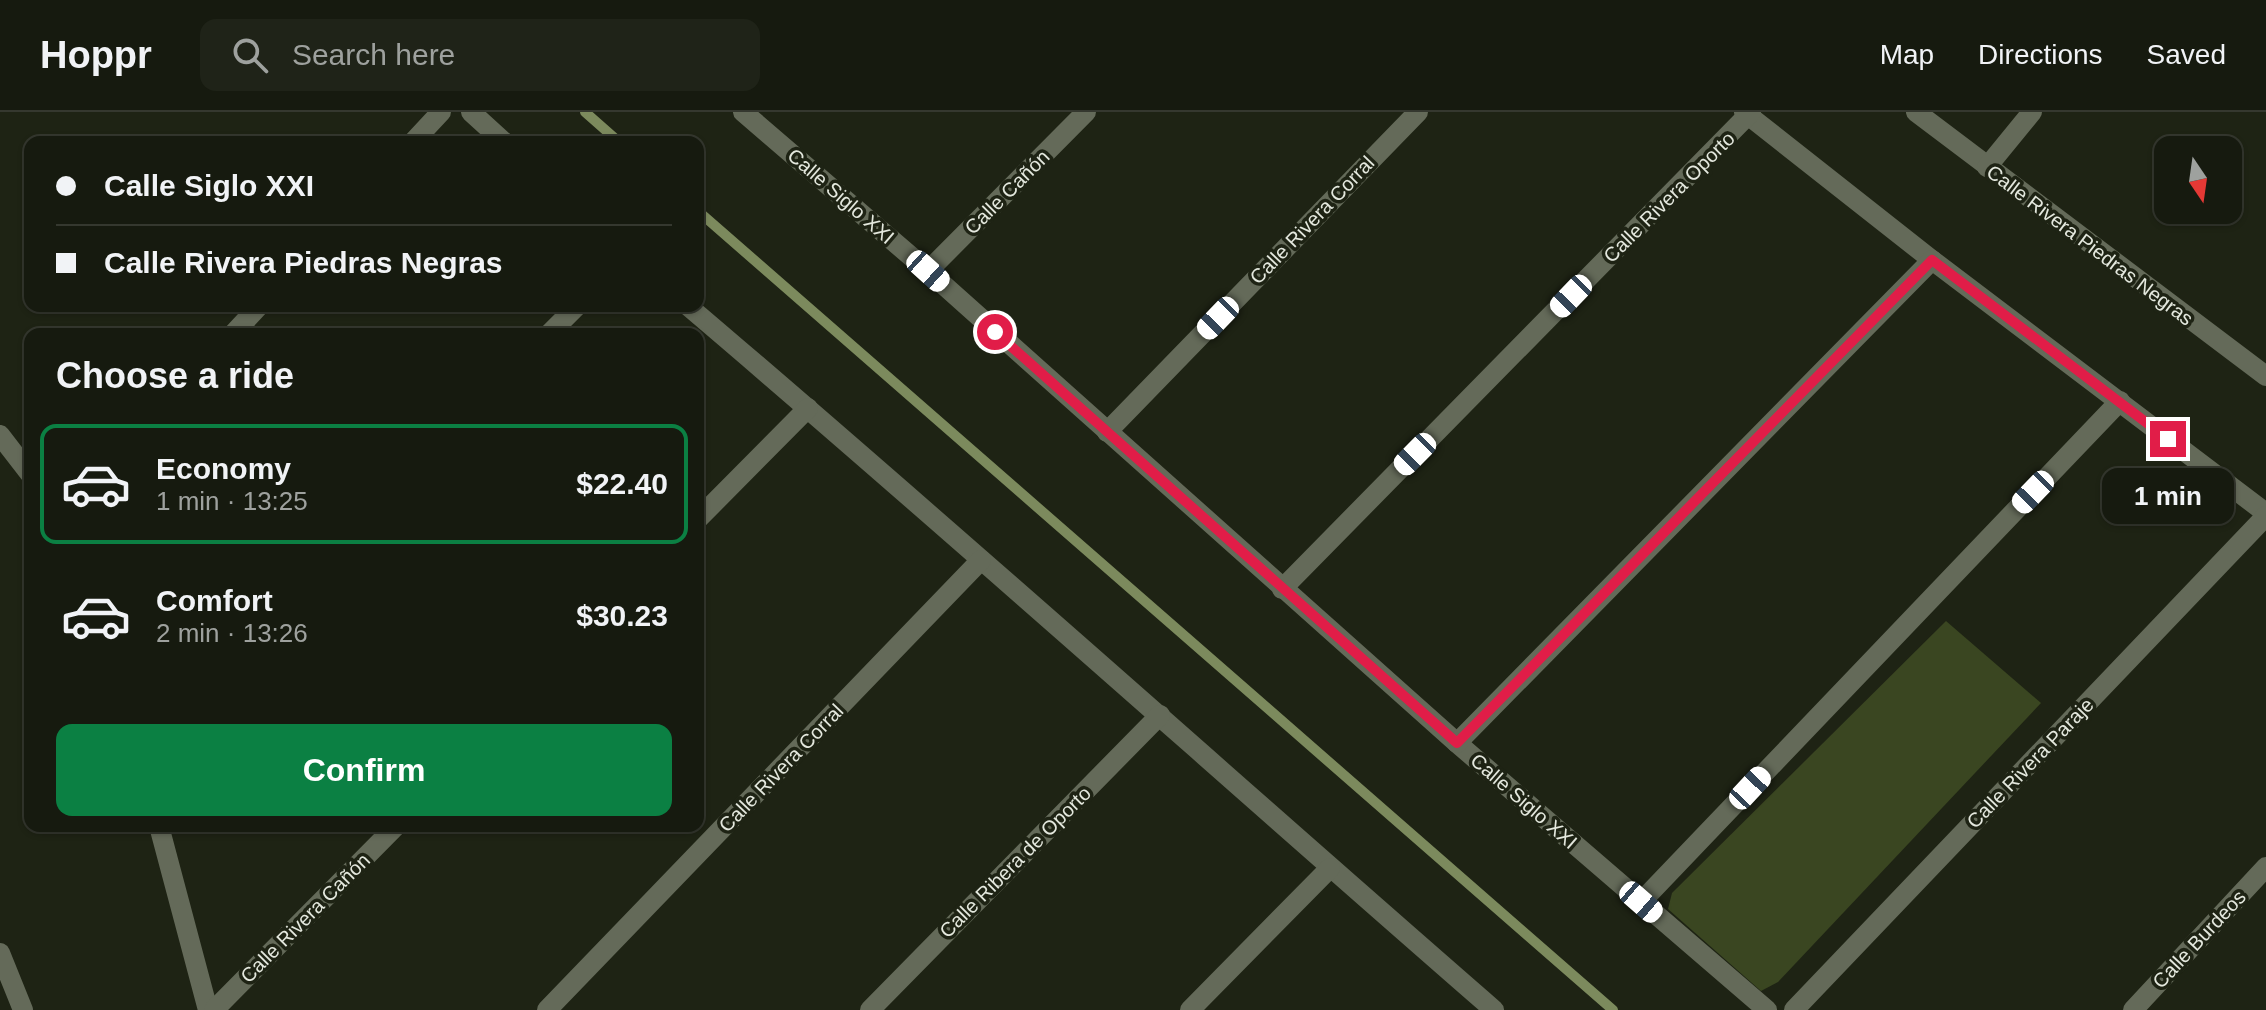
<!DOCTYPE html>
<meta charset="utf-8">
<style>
:root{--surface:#161a0f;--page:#1f2318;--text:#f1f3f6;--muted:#9ea19e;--line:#35382f;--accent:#0b8043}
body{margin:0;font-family:Helvetica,sans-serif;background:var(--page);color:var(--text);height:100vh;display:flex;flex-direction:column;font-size:30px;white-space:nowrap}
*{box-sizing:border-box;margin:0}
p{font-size:26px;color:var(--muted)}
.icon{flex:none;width:44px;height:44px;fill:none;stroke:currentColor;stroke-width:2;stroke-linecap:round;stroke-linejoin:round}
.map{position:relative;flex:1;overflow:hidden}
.details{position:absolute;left:24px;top:216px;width:680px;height:504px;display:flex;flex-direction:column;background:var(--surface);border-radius:16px;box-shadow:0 2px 6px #0004,0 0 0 2px var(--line)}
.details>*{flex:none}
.hud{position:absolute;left:24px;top:24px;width:680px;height:176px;border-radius:16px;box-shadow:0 2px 6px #0004,0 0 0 2px var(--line);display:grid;align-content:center;height:176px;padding:0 32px;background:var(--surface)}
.needle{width:52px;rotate:167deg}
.buttons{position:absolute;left:2154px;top:24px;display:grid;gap:16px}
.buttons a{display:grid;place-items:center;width:88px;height:88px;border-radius:16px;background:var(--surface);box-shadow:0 2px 6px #0004,0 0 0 2px var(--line);font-size:40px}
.end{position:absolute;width:36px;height:36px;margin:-18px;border:10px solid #e11d48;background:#fff;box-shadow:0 0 0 4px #fff}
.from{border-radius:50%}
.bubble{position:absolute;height:56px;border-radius:16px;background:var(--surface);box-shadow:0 2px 6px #0004,0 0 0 2px var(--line);font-size:26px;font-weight:700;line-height:56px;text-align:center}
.car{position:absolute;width:24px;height:48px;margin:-24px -12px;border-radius:10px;box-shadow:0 0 6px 2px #0007;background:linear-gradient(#fff 24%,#345 0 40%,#fff 0 76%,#345 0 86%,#fff 0)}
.hud b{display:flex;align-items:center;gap:28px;height:76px;font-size:30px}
.hud b+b{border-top:2px solid var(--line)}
.hud i{width:20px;height:20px;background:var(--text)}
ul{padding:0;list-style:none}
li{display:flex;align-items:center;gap:24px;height:120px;margin:0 16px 12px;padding:0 16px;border:4px solid transparent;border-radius:16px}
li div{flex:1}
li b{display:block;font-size:30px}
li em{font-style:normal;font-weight:700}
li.selected{border-color:var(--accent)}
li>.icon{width:72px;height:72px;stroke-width:1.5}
h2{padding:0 32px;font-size:36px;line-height:96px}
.cta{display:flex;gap:16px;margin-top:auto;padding:16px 32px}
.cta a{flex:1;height:92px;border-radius:16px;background:var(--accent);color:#fff;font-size:32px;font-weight:700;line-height:92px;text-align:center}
header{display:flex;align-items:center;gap:48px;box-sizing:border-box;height:112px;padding:0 40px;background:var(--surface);border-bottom:2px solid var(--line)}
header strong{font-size:38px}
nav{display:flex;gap:44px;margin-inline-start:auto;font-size:28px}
.search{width:560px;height:72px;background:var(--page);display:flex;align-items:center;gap:20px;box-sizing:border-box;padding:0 28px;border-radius:16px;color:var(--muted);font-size:30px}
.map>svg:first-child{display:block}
.green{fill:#3a4621}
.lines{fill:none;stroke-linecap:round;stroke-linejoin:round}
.stream{stroke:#7c8a5d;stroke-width:10}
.minor{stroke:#646a59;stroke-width:20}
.route{stroke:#e11d48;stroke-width:10}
.labels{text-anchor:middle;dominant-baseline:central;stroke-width:7;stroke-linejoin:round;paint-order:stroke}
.street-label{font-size:20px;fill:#e4e8de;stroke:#1e2314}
</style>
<header>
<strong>Hoppr</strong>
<div class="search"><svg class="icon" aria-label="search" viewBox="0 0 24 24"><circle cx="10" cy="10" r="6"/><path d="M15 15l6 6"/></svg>Search here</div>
<nav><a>Map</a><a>Directions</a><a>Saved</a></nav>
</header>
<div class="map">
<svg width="2266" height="898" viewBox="0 0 2266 898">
<rect width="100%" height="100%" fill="#1e2314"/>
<polygon class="green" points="1946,509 2041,591 1778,870 1761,879 1668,797 1672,781"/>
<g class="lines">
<g class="stream">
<polyline points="585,0 619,30"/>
<polyline points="698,99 1613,898"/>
</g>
<g class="minor">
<polyline points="471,0 504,30"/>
<polyline points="743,0 928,159 1457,631 1767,898"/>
<polyline points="1744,0 1932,148 2266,401"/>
<polyline points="1916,0 2266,264"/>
<polyline points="413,30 441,0"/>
<polyline points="1987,55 2032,0"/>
<polyline points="928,159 1086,0"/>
<path d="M688 194C960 425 1225 664 1494 898"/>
<polyline points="233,222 259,194"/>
<polyline points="549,222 577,194"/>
<polyline points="1107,320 1418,0"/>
<polyline points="0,323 30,362"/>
<polyline points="698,407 808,296"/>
<polyline points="1282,477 1751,0"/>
<polyline points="1457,631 1932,148"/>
<polyline points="159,714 208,898"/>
<polyline points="1641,790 2120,289"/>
<polyline points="0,841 23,898"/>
<polyline points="214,898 396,714"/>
<polyline points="547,898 981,448"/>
<polyline points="870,898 1160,603"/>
<polyline points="1190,898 1330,756"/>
<polyline points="1794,898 2266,404"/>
<polyline points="2133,898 2266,755"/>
</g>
</g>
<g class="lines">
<polyline class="route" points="995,220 1457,631 1932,148 2168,327"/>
</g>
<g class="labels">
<g class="street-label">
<text transform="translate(1007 80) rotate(-45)">Calle Cañón</text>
<text transform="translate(841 84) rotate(41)">Calle Siglo XXI</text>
<text transform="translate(1669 85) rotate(-45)">Calle Rivera Oporto</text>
<text transform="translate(1312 108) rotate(-46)">Calle Rivera Corral</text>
<text transform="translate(2090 133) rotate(37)">Calle Rivera Piedras Negras</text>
<text transform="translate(2030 651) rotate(-46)">Calle Rivera Paraje</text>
<text transform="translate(781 656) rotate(-46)">Calle Rivera Corral</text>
<text transform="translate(1524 689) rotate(41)">Calle Siglo XXI</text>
<text transform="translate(1015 750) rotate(-45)">Calle Ribera de Oporto</text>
<text transform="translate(305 806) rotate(-45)">Calle Rivera Cañón</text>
<text transform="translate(2199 827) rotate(-47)">Calle Burdeos</text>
</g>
</g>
</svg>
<div class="buttons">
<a><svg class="needle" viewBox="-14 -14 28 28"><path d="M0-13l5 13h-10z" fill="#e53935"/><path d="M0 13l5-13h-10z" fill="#9ea19e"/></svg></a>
</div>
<i class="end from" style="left:995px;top:220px"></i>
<i class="end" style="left:2168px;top:327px"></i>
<div class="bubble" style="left:2102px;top:356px;width:132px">1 min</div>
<i class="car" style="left:928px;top:159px;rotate:132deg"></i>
<i class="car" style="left:1571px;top:184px;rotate:224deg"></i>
<i class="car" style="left:1218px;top:206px;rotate:224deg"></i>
<i class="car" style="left:1415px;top:342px;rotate:225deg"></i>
<i class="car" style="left:2033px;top:380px;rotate:224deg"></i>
<i class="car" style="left:1750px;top:676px;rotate:43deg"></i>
<i class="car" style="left:1641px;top:790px;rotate:131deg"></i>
<div class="hud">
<b><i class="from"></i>Calle Siglo XXI</b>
<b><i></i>Calle Rivera Piedras Negras</b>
</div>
<section class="details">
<h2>Choose a ride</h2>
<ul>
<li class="selected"><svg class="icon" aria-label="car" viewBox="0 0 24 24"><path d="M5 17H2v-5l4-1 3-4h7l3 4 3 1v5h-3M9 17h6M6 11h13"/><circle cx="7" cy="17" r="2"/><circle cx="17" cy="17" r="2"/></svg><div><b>Economy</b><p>1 min · 13:25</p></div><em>$22.40</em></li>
<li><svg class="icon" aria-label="car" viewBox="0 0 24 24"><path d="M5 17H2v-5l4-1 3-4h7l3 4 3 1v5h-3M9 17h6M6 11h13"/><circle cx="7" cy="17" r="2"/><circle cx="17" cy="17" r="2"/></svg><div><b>Comfort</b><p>2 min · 13:26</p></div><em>$30.23</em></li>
</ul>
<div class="cta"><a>Confirm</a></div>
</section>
</div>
